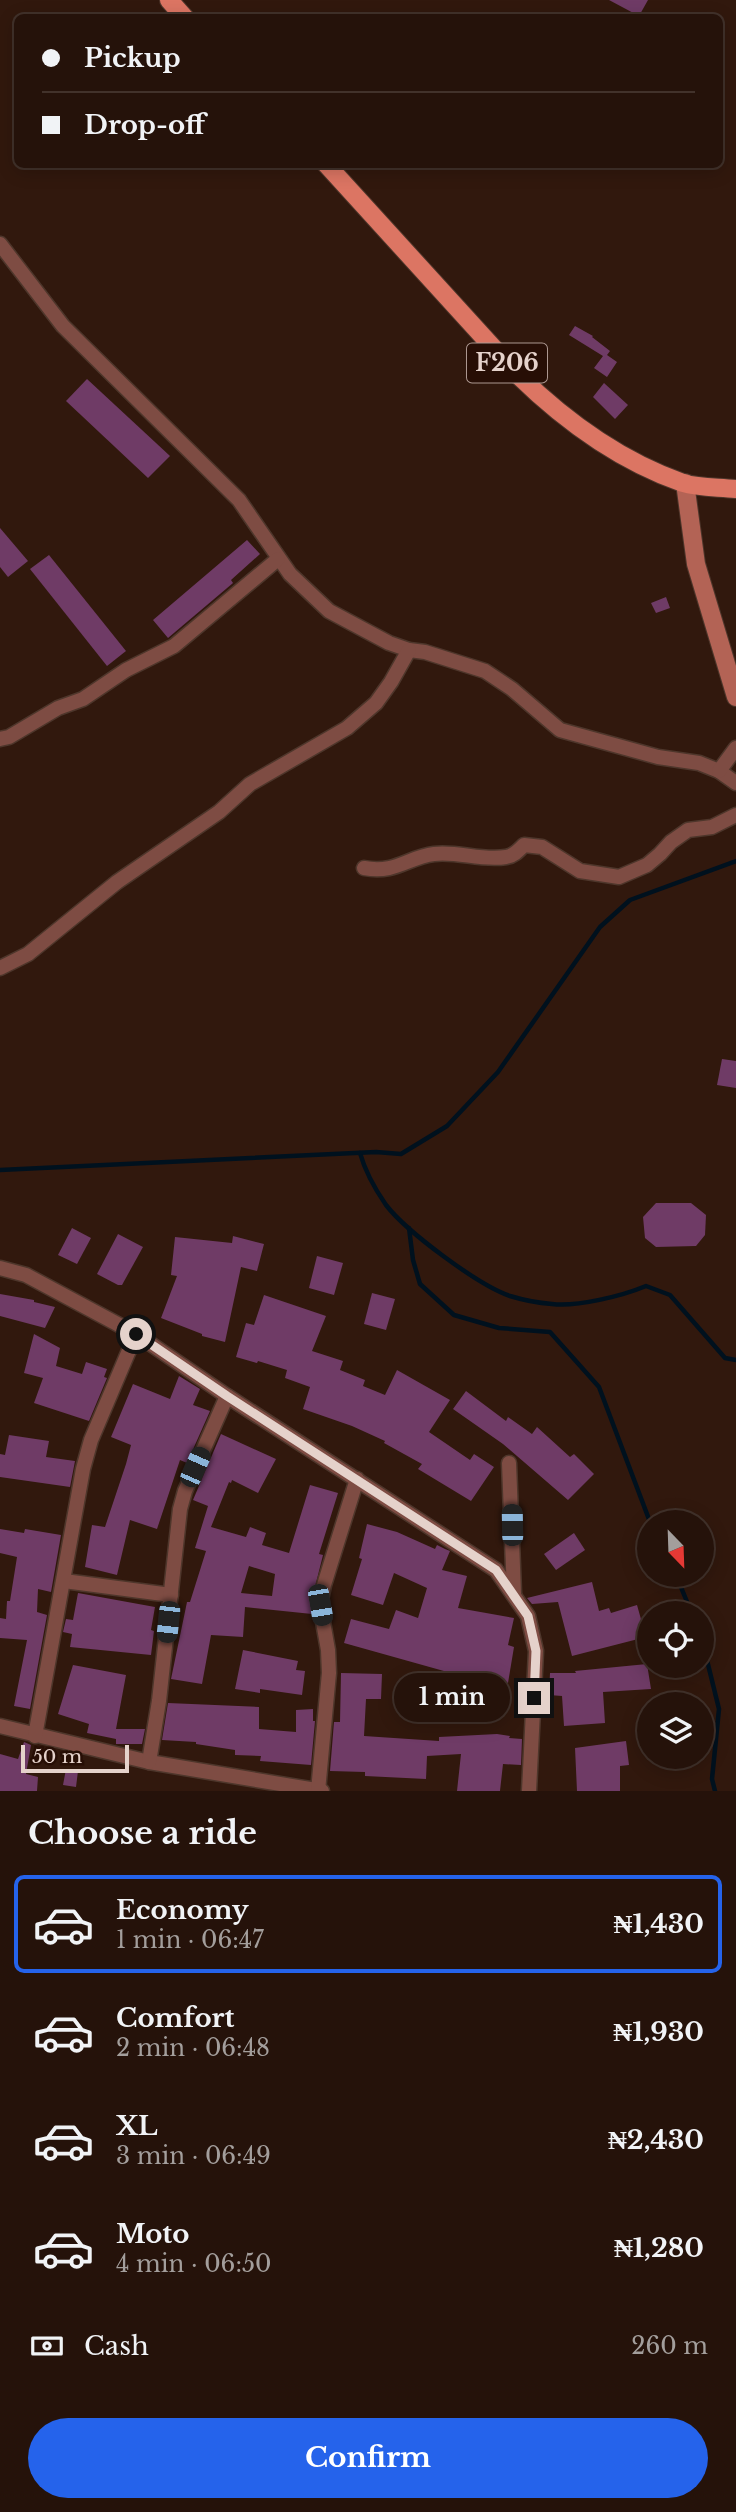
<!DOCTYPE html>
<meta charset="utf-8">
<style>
:root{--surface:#25120a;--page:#312018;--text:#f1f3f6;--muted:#a39e9c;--line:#42322b;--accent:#2563eb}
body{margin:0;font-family:"Libre Baskerville",serif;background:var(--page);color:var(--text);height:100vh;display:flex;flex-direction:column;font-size:26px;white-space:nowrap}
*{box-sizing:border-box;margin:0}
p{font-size:23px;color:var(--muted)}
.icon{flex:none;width:38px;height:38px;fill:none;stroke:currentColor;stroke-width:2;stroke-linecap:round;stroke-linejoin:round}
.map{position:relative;height:1791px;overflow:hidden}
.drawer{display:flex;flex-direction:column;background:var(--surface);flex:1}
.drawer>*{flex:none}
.banner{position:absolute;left:14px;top:14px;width:709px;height:154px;border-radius:10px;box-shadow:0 4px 18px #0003,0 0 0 2px var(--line);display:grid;align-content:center;height:154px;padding:0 28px;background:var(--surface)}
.needle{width:46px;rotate:157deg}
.tools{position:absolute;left:637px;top:1510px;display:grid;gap:14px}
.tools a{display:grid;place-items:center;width:77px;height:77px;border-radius:50%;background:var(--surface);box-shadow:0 4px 18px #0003,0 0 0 2px var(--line);font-size:35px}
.scale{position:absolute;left:21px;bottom:18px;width:108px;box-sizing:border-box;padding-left:7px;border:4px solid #e5d2cb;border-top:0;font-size:19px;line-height:24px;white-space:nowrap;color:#e5d2cb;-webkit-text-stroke:5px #270e05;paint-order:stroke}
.end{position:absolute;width:32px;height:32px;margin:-16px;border:9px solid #e5d2cb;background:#111;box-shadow:0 0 0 4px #111}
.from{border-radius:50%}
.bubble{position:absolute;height:49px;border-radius:24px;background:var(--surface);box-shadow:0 4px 18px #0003,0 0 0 2px var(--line);font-size:23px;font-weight:700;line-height:49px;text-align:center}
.car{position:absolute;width:21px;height:42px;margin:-21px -10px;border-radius:9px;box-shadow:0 0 5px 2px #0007;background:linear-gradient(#222 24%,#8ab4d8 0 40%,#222 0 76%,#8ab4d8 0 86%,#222 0)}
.banner b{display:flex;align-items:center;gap:24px;height:66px;font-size:26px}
.banner b+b{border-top:2px solid var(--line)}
.banner i{width:18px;height:18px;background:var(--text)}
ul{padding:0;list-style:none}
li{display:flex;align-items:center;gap:21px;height:98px;margin:0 14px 10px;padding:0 14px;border:4px solid transparent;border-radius:10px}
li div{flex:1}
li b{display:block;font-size:26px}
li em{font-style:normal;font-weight:700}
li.active{border-color:var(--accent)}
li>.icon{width:63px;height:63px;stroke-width:1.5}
h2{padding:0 28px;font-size:32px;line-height:84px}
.pay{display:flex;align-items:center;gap:18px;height:77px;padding:0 28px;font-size:26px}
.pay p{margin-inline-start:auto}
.primary-button{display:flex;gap:14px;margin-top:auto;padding:14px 28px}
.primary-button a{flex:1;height:80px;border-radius:42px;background:var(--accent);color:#fff;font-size:28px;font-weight:700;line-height:80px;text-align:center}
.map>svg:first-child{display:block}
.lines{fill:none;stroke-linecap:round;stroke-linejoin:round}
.stream{stroke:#00111e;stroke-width:4.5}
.building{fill:#6f3b66;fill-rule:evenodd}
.street-casing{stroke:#4e362b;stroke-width:17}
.secondary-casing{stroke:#4e362b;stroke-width:20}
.primary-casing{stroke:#4e362b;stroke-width:20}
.street{stroke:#7e4c43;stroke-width:14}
.secondary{stroke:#b36355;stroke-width:18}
.primary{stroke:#dc7563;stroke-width:18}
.route{stroke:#e5d2cb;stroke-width:9}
.labels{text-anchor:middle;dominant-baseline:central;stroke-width:5;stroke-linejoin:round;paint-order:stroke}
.shield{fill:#270e05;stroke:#ac9790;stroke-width:2}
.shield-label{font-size:23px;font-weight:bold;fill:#e5d2cb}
</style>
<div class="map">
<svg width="736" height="1791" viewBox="0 0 736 1791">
<rect width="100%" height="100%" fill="#31180d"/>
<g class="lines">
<g class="stream">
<path d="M360 1153C365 1171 375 1189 386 1205 407 1232 478 1285 510 1296 523 1300 539 1303 552 1304 577 1307 622 1296 646 1286L670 1295 725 1358 736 1360"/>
<polyline points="0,1170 376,1152 401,1154 447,1126 498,1072 600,927 630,900 736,861"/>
<polyline points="409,1228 413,1260 420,1284 454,1315 499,1328 550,1332 599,1387 650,1522"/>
<polyline points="676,1575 692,1614"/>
<polyline points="702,1640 719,1709 712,1779 715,1791"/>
</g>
</g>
<g class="building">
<polygon points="609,0 648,0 639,16"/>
<polygon points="575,326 593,336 592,337 610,351 607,355 617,362 607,377 594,368 603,356 569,335"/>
<polygon points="87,379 170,456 148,478 66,401"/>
<polygon points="604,383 628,405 615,419 593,397"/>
<polygon points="0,528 28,561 8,577 0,567"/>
<polygon points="247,540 260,554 231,580 233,583 168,638 153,620"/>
<polygon points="49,555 126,651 107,666 30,569"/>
<polygon points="666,597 670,608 656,613 651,603"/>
<polygon points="722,1059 736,1061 736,1088 717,1085"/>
<polygon points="656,1203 691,1203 706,1215 705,1235 696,1246 656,1247 645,1238 643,1217"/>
<polygon points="72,1228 91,1238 77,1264 58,1255"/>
<polygon points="118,1234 143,1247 122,1285 118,1285 97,1274"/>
<polygon points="233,1236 264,1244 257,1271 241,1267 225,1342 202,1336 202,1334 161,1318 177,1276 171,1275 175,1237 232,1243"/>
<polygon points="317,1256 343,1263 334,1295 309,1288"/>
<polygon points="372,1293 395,1299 386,1330 364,1324"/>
<polygon points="0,1294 34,1300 34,1302 55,1307 45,1328 0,1316"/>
<polygon points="264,1295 326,1316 312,1351 343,1361 340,1370 365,1380 363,1386 385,1395 397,1370 450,1400 429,1432 470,1460 474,1454 494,1467 471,1501 418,1469 422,1464 384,1443 385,1441 352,1426 303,1409 310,1387 285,1378 287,1370 258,1361 257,1363 236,1357 246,1323 254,1325"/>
<polygon points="34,1334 60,1348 56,1366 82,1374 86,1362 107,1369 104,1377 107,1378 89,1421 34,1403 43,1378 24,1373"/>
<polygon points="179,1376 200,1389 193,1405 210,1411 187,1463 180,1460 157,1529 130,1520 117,1575 85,1567 92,1525 105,1527 126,1464 131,1445 111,1437 133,1384 170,1399"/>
<polygon points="466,1391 506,1421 508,1417 532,1434 537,1427 570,1457 574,1454 594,1474 568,1500 503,1444 453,1409"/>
<path d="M221 1434 276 1459 258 1493 232 1480 231 1483 229 1482 211 1527 246 1537 250 1527 266 1533 262 1545 289 1553 310 1485 338 1493 319 1554 323 1555 311 1603 312 1614 245 1607 243 1637 211 1635 202 1684 171 1679 187 1602H190L206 1551 195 1548 208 1506 193 1500ZM249 1566 275 1574 272 1596 241 1593Z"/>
<polygon points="9,1435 49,1441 46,1457 75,1461 70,1487 0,1477 0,1454 5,1455"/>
<polygon points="367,1524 397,1532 435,1549 437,1545 445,1549 450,1551 442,1570 467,1576 458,1608 514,1618 508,1645 514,1647 508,1683 463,1674 457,1714 439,1711 442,1695 406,1688 409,1675 450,1676 451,1673 344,1643 351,1619 389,1629 396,1610 418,1618 427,1588 394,1573 383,1605 351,1595 362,1559 359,1558"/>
<polygon points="0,1529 24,1533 25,1529 61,1535 51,1592 38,1589 37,1612 47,1615 30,1709 14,1706 27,1640 0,1638 0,1618 6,1619 7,1601 10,1601 17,1557 0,1553"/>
<polygon points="574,1533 585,1550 556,1570 544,1554"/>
<polygon points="592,1582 599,1611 609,1608 611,1613 637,1605 646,1637 572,1656 558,1602 532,1604 527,1598"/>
<polygon points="78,1593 155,1607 151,1630 154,1631 151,1655 70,1647 72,1634 63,1632 66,1619 73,1620"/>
<polygon points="243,1650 298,1661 296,1670 305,1671 302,1695 260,1689 260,1693 235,1689"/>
<polygon points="647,1664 651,1689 603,1692 605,1723 564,1726 562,1696 549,1695 550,1673 576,1673 575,1671"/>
<polygon points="73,1665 126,1675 116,1729 145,1729 142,1744 116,1744 116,1739 87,1733 89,1724 58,1714"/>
<polygon points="341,1673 382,1674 381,1699 366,1699 364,1736 439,1741 439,1737 497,1734 510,1736 509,1738 522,1739 521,1765 503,1764 500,1791 457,1791 461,1754 427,1756 426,1779 365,1776 365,1772 330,1771 334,1722 340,1722"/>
<polygon points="168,1703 259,1707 259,1729 296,1732 296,1710 313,1709 313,1721 315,1721 311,1765 260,1761 261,1756 235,1755 235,1750 196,1744 196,1742 162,1740"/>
<polygon points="626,1741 629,1765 620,1766 620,1791 577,1791 575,1748"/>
<polygon points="24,1742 31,1745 26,1774 38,1777 37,1791 0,1791 0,1754 18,1759"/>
<polygon points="66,1769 78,1771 76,1787 63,1785"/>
</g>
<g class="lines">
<defs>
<g id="street">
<polyline points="0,244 63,326 239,500 290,574 329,611 389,643 409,650 425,652 485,671 512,689 560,730 658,757 699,763 719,771 736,783"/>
<polyline points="0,739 9,737 58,708 83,699 126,670 174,646 278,559"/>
<polyline points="719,771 736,748"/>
<path d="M364 868C396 874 408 857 434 854 458 851 481 861 506 857 514 856 519 850 524 845L542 847 580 871 619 877 647 865 660 854 671 842 688 830 712 827 736 815"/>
<polyline points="0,968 28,954 117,882 219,812 250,784 347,728 376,703 391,682 409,650"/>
<polyline points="0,1268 26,1275 136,1334 227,1396 496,1570 528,1616 536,1651 529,1791"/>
<polyline points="509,1463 514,1593"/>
<polyline points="64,1581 171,1595"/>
<polyline points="0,1726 149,1762 322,1791"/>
<polyline points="35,1736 83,1469 91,1440 136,1334"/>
<polyline points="149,1762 159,1701 180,1509 185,1491 227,1396"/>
<polyline points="318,1791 329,1673 328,1650 320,1605 324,1585 357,1479"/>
</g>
<polyline id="secondary" points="685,483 696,564 736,697"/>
<g id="primary">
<polyline points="169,0 185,18"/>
<path d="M326 164 518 375C565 421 620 461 683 483 699 488 719 487 736 489"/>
</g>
</defs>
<use href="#street" class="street-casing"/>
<use href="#secondary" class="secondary-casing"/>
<use href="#primary" class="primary-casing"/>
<use href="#street" class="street"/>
<use href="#secondary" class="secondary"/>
<use href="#primary" class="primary"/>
</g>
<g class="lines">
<polyline class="route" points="136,1334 227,1396 496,1570 528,1616 536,1651 534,1698"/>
</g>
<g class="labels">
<rect class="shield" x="467" y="343.5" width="80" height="39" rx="5"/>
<g class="shield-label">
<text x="507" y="363">F206</text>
</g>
</g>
</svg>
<div class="tools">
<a><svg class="needle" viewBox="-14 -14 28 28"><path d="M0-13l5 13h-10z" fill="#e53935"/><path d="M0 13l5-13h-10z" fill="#a39e9c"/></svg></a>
<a><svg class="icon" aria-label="locate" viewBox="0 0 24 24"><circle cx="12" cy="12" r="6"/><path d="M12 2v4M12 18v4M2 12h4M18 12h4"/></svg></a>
<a><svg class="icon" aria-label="layers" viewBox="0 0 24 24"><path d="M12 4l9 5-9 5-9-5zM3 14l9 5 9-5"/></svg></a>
</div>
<div class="scale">50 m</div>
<i class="end from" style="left:136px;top:1334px"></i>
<i class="end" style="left:534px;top:1698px"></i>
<div class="bubble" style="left:394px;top:1673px;width:116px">1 min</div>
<i class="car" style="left:195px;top:1467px;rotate:24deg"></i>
<i class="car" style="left:512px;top:1525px;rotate:359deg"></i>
<i class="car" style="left:320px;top:1605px;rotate:170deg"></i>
<i class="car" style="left:168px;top:1622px;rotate:186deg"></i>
<div class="banner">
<b><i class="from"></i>Pickup</b>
<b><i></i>Drop-off</b>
</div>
</div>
<section class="drawer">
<h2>Choose a ride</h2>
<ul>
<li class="active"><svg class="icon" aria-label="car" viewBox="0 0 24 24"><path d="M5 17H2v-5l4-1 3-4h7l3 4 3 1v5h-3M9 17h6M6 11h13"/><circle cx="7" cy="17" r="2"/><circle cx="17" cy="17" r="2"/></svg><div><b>Economy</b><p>1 min · 06:47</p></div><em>₦1,430</em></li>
<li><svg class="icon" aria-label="car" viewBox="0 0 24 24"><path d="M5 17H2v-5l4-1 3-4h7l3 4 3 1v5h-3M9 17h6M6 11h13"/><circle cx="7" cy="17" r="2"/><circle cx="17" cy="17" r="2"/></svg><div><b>Comfort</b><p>2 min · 06:48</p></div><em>₦1,930</em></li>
<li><svg class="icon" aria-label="car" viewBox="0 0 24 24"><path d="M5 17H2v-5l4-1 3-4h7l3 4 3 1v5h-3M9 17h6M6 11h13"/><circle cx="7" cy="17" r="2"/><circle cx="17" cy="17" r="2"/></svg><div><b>XL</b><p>3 min · 06:49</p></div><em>₦2,430</em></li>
<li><svg class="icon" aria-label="car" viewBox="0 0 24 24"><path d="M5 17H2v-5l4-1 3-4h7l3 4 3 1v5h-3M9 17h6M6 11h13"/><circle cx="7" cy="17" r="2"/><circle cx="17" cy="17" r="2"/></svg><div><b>Moto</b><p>4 min · 06:50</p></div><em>₦1,280</em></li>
</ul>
<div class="pay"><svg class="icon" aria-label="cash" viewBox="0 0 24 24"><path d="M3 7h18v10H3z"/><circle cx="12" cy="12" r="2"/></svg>Cash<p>260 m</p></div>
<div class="primary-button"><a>Confirm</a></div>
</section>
